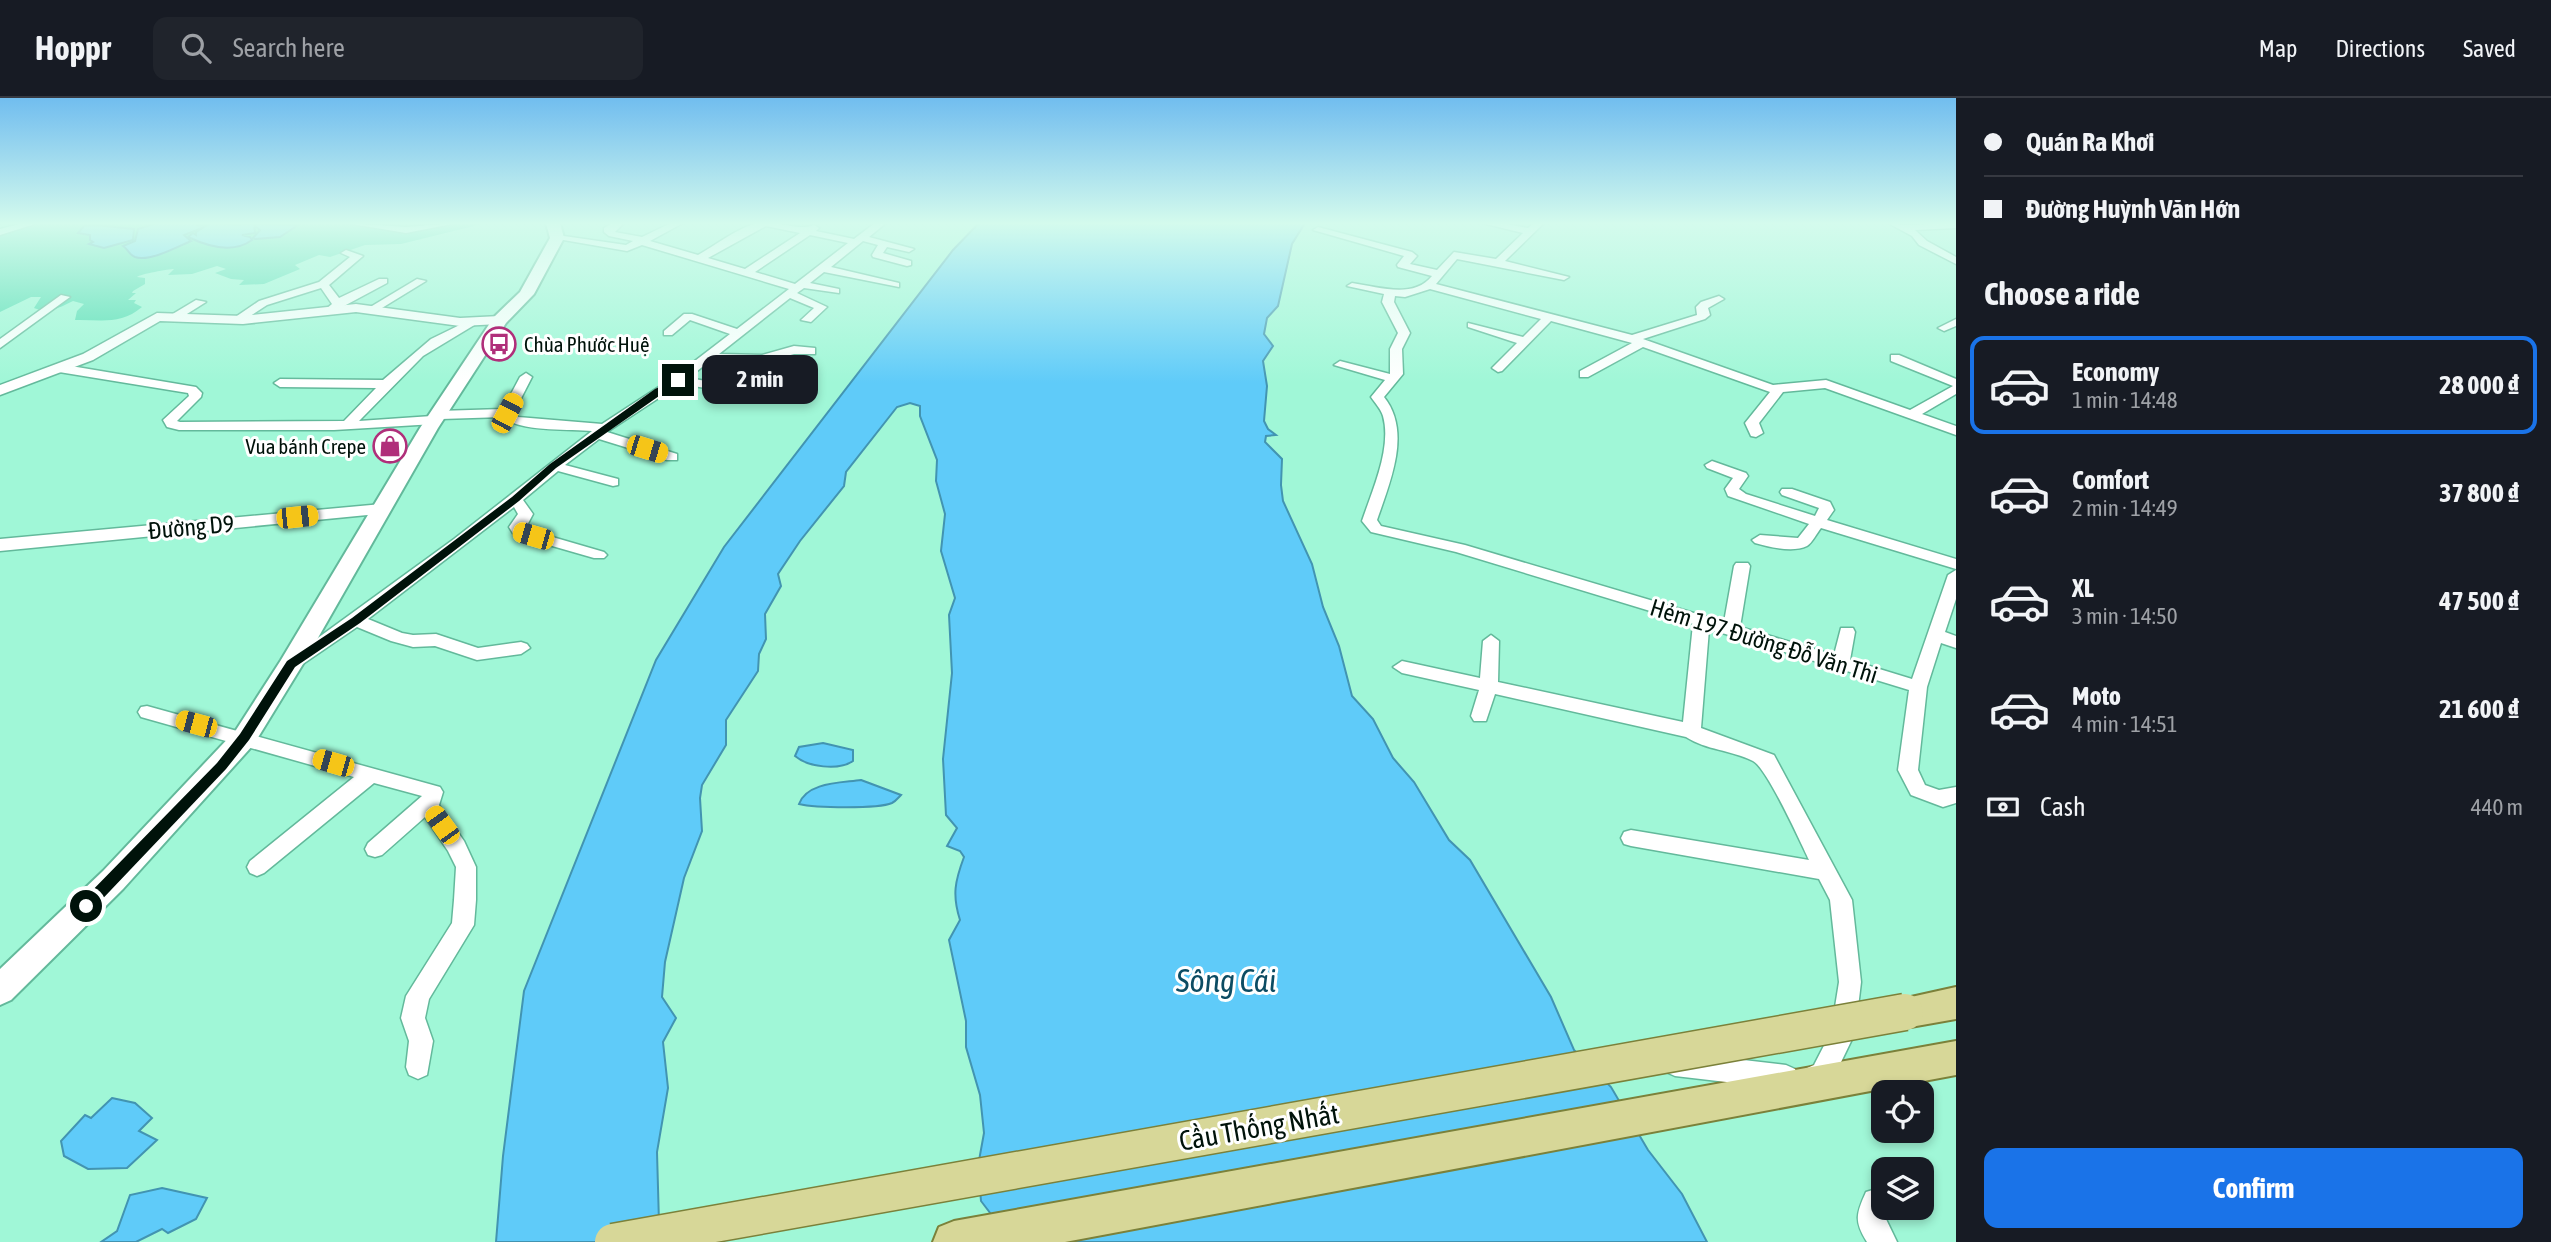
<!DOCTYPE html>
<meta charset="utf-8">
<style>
:root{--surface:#171b24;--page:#20242c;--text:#f1f3f6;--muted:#9ea1a6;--line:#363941;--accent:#1a73e8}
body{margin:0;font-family:"Asap Condensed",sans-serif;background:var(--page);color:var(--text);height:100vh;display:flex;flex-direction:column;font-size:26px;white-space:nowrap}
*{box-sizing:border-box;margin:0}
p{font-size:23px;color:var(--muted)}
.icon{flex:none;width:38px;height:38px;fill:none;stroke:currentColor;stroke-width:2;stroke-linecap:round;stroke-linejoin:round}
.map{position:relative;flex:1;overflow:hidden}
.drawer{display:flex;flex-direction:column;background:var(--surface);width:595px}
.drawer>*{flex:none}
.guide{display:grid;align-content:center;height:154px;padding:0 28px;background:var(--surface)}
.fabs{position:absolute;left:1871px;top:982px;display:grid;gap:14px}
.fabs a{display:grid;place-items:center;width:63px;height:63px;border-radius:14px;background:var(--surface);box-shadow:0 4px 10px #0003;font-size:35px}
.end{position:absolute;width:32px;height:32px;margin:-16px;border:9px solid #00120a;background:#fff;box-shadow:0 0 0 4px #fff}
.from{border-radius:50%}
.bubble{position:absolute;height:49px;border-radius:14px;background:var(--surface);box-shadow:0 4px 10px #0003;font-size:23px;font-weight:700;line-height:49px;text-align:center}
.car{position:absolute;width:21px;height:42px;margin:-21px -10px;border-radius:9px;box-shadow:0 0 5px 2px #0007;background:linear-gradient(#f5c518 24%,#345 0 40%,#f5c518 0 76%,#345 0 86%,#f5c518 0)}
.guide b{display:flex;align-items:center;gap:24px;height:66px;font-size:26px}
.guide b+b{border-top:2px solid var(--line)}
.guide i{width:18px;height:18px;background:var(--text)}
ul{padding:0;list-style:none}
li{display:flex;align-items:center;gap:21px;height:98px;margin:0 14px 10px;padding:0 14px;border:4px solid transparent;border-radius:14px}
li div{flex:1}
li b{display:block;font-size:26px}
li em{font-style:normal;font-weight:700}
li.on{border-color:var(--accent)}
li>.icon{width:63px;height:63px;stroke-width:1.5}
h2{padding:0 28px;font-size:32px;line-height:84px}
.pay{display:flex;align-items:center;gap:18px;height:77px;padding:0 28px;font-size:26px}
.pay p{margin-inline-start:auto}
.primary-button{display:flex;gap:14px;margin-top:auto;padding:14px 28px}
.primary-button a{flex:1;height:80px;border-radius:14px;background:var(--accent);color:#fff;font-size:28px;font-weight:700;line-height:80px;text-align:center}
header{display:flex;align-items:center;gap:42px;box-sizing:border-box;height:98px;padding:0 35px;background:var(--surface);border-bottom:2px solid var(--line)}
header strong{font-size:33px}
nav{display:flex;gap:38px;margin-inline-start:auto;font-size:24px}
.search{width:490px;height:63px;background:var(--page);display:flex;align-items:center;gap:18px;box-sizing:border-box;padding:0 24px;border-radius:14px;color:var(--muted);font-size:26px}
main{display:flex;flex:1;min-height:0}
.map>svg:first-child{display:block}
.green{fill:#52dcb2}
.water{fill:#5fcbf9;stroke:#4294b1;stroke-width:2}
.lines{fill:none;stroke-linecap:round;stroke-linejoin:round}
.minor-casing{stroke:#63b99b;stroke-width:3}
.tertiary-casing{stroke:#63b99b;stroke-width:3}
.secondary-casing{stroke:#63b99b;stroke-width:4}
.primary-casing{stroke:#7b813a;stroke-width:4}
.minor{fill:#fff;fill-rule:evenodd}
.tertiary{fill:#fff;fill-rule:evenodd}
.secondary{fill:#fff;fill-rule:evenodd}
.primary{fill:#d7d798;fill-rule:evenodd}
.primary-bridge-casing{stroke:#7b813a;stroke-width:39;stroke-linecap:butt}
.primary-bridge{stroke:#d7d798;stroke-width:36}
.route{fill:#00120a}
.labels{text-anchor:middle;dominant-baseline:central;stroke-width:6;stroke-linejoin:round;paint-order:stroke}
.far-poi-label{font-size:21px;fill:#00120a;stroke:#fff;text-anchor:start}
.street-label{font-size:24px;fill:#00120a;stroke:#fff}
.near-street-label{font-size:28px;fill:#00120a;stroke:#fff}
.near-water-label{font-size:32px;font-style:italic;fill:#0c4c63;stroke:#fff}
</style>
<header>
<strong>Hoppr</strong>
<div class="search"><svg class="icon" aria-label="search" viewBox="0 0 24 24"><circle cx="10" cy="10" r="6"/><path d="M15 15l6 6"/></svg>Search here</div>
<nav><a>Map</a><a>Directions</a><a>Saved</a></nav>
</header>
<main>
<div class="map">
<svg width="1956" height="1144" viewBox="0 0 1956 1144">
<rect width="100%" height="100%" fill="#a0f7d7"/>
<path class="green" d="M45 125H342L395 133 428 131 456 125H486L401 146 365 147 330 159 319 157 295 167 300 171 264 186 239 187 244 182 231 181 215 175 226 171 217 168 192 176 168 177 174 171C169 171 140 176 137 179L145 180V186L133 193 132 195H136L128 202H136L134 205 142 209C120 228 97 221 75 222L77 213 84 206 73 203C59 210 48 216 34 210L41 199H31L0 214V137Z"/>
<g class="water">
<path d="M157 125H207L196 127 207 128 184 137 191 143C177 149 150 164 135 159 128 156 129 152 123 148L135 143 138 131Z"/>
<path d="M211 125 241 127 222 125 298 127 280 139 255 141 253 140 260 132 254 127 255 135 242 137 250 139 252 142C233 156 209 149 188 139L193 135 196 137V134Z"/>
<path d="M979 125H1305L1292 146 1278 208 1267 220 1264 236 1273 248 1263 263 1267 288 1264 323 1268 331 1276 337 1266 338 1265 344 1282 361 1281 387 1283 403 1312 466 1323 509 1339 548 1352 598 1373 621 1393 660 1414 684 1449 742 1470 762 1551 899 1574 952 1611 989 1648 1052 1682 1096 1707 1144H995L997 1124 981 1103 978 1068 984 1035 980 997 966 949V923L949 842 960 822C952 797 955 783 964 759L960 753 947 748 957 730 946 717 943 661 952 575 949 517 955 500 941 453 945 416 936 383 937 362 920 318V308L910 305 897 309 846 374 844 388 800 443 778 476 781 488 765 516 766 541 759 556 758 573 726 622V647L702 687 700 700 702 733 684 780 665 864 662 899 676 920 663 944 668 990 657 1054 659 1125 657 1144H496L503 1058 524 893 656 562 724 449 953 152Z"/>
<polygon points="95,127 134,131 133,142 104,150 89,146 93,144 90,142 90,137 78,135 84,128"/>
<path d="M823 645 853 652V663C838 673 808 669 795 658L799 649Z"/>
<path d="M861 682 901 697C898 700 896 703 892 705 878 711 815 710 799 706 807 684 841 685 861 682Z"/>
<polygon points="112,1000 135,1005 152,1020 139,1033 157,1042 127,1070 88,1071 64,1058 61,1043 85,1017 91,1020"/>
<polygon points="162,1090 207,1100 196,1121 168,1135 162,1131 136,1144 101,1144 117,1133 130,1097"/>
</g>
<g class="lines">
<defs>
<g id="minor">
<polygon points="23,125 38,125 0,137 0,131"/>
<polygon points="346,125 406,129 457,125 406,135"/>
<path d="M613 125 623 126 615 134 642 139 671 125H683L650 143 698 157C714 148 741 128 758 125 777 121 797 134 814 127L819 130 816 133 854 141 875 125H886L869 139 914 151 909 154 887 149 883 155 911 163V167L907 168 873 159 872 157 878 147 863 143 831 169 899 185V189L824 174 810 185 839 191V195L804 190 797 195 827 209 811 224 801 222 814 210 790 200 719 256 762 257 794 248 815 250V256H794L762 265 710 263 688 280 780 295 786 299 784 302 680 286 607 334 677 356V362H667L599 341 565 367 618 381V387L613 388 558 373 523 402 533 416 525 431 604 454 607 457 604 460H594L514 437 509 429 518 416 514 409 368 521 402 535 413 537 436 536 478 550 521 544 527 546 530 550 521 556 477 562 435 548 413 549 391 543 357 529 297 570H285L282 566 454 441 592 333C570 331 518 334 504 319L441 321 440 325 435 326 334 332H179L167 329 163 322 189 298 188 295 59 274 53 270 59 266 196 289 202 295 201 299 177 323 180 324 344 323 376 290 280 289 274 285 280 281 383 282 431 241 472 221 476 222V226L423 258 359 323 432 318 433 314 438 313 503 311 520 279 526 275 532 279 514 314 518 319 602 326 674 279 730 236 690 222 672 237H664V233L684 216H692L737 231 789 191 642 147 627 153 552 140 557 137 626 147 633 143 609 138 604 134V130ZM766 128 800 135 745 171 708 160ZM810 137 848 145 795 186 755 174Z"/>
<path d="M1482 125H1501L1528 130 1534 125H1544L1505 163 1569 179 1564 182 1457 161 1436 186 1632 237 1697 217 1696 209 1701 204 1719 198 1724 201 1708 210 1710 217 1705 221 1643 241 1773 287 1826 282 1910 312 1953 288 1891 263V257H1899L1956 281V296L1922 316 1956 328V337L1825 290 1783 294 1759 325 1763 335 1756 339 1751 338 1745 325 1770 294 1643 249 1588 279H1580V273L1632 245 1551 223 1502 273 1498 274 1492 270 1517 245 1468 229V225L1523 239 1541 221 1430 191 1405 199 1395 198 1394 204 1410 235 1402 251 1403 276 1384 299C1412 334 1390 384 1377 422L1381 428 1465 447 1724 524 1734 468 1736 465H1748L1750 468 1740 529 1834 557 1841 530H1853L1855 534 1850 562 1912 581 1948 477 1956 472V501L1945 534 1956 538V550L1941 545 1927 589 1918 672 1925 687 1939 692 1956 689V705L1943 709 1911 697 1898 672 1909 592 1709 531 1701 630 1774 657 1852 802 1861 884 1855 935 1830 987 1821 991 1805 987 1802 979 1805 971 1814 967 1831 934 1839 884 1830 802 1819 781 1631 748 1624 746 1621 740 1624 734 1631 732 1809 762C1800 743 1767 670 1753 663 1731 652 1706 652 1686 639L1495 596 1486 623H1474L1471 618 1479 592 1402 575 1393 569 1402 563 1480 580 1483 543 1491 537 1499 543 1498 584 1683 624 1693 526 1456 454 1371 434 1362 423C1372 393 1392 350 1383 318 1381 311 1375 305 1371 299L1385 282 1334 267 1340 263 1390 276V251L1398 235 1382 204 1384 196 1347 188 1352 185C1379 189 1414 201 1432 178L1398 169 1397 167 1404 158 1313 132 1318 129 1412 154 1417 158 1410 166 1437 172 1454 154 1496 161 1523 135Z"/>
<polygon points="1888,125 1905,127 1956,125 1956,130 1915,132 1927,143 1956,159 1956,166 1919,147 1912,138"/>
<polygon points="346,152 363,158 329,187 339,200 379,181 387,181 387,185 331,215 325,212 332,206 321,190 267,207 241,224 231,222 259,203 319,184 350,159 341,155"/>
<polygon points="417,181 426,183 377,213 367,211"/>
<polygon points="61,197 70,199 0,250 0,241"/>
<polygon points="196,202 206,204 179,221 171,221 171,217"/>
<polygon points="1956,221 1956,228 1944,233 1938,230"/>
<path d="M1712 363 1746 375 1748 378 1739 391 1746 396 1815 418 1819 410 1782 397 1780 394 1782 391H1792L1830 404 1834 412 1827 422 1956 461V471L1821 430C1817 435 1812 445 1807 448 1793 455 1769 449 1755 445L1752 442 1760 437 1798 440 1809 426 1728 398 1725 391 1733 380 1707 370 1705 367Z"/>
<polygon points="147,608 440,689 443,694 439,707 464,743 476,769 476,802 474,827 429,901 425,920 433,943 427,977 418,981 409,977 406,969 409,943 401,920 406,898 452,825 454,802 456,769 448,753 425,719 382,757 375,759 368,757 365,751 368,745 422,698 374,685 264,775 257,778 250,775 247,769 250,763 354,679 141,619 138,614 141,609"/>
<polygon points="1675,954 1786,967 1795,971 1798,979 1795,987 1786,991 1675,978 1666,974 1663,966 1666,958"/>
<path d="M1876 1091H1883V1110H1894L1893 1114 1884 1117 1897 1144H1867C1854 1123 1856 1116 1866 1094Z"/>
</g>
<g id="tertiary">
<polygon points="356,206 460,220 500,218 507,222 500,226 460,228 356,214 243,226 160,223 93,262 0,297 0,287 83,256 157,215 243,218"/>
<polygon points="382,406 388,407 391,411 388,415 0,453 0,441"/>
</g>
<polygon id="secondary" points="546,125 560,125 564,140 534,196 506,225 438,330 303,566 254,646 123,791 11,902 0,907 0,871 103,773 236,632 281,562 420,330 494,219 520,194 550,140"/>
<g id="primary">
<polygon points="1956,889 1956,921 1905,930 1893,925 1887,914 1893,903"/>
<polygon points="1956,943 1956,977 1065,1144 933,1144 939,1129 954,1123"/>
</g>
</defs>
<use href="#minor" class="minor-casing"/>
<use href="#tertiary" class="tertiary-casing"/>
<use href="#secondary" class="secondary-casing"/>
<use href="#primary" class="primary-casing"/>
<use href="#minor" class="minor"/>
<use href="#tertiary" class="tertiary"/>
<use href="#secondary" class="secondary"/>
<use href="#primary" class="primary"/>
<defs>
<polyline id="primary-bridge" points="613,1144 1905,914"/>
</defs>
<use href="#primary-bridge" class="primary-bridge-casing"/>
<use href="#primary-bridge" class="primary-bridge"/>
</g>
<linearGradient id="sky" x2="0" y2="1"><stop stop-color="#71bdef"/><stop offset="0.44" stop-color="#d4fbed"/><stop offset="1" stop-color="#d4fbed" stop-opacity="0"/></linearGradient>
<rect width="1956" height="285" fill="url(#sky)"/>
<polygon class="route" points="675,281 682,282 556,370 519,403 360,525 295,569 249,642 226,671 91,813 81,813 81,804 217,665 240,636 287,563 352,520 512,399 550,366 655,291"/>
<defs>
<symbol id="bus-ring" viewBox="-11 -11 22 22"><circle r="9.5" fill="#fff" stroke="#b02f7a" stroke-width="1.5"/><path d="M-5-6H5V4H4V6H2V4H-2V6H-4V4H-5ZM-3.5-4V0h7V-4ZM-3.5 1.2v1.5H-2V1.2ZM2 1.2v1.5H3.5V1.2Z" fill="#b02f7a"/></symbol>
<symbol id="shop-ring" viewBox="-11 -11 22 22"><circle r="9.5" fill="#fff" stroke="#b02f7a" stroke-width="1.5"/><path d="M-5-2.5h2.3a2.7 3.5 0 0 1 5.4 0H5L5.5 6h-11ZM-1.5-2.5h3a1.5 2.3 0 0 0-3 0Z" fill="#b02f7a"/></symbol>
</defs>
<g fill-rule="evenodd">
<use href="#bus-ring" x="480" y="227" width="38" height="38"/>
<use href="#shop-ring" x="371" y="329" width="38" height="38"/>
</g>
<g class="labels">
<g class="far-poi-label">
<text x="524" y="246">Chùa Phước Huệ</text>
<text x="366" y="348" text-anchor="end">Vua bánh Crepe</text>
</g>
<g class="street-label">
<text transform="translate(191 429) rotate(-5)">Đường D9</text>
<text transform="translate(1764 543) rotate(17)">Hẻm 197 Đường Đỗ Văn Thi</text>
</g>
<g class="near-street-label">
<text transform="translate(1259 1029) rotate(-10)">Cầu Thống Nhất</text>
</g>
<g class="near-water-label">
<text x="1226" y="882">Sông Cái</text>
</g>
</g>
</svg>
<div class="fabs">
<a><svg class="icon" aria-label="locate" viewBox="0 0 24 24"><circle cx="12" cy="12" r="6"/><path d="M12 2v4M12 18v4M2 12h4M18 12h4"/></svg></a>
<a><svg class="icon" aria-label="layers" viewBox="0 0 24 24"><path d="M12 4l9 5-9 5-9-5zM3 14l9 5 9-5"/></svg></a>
</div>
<i class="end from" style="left:86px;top:808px"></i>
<i class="end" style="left:678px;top:282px"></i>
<div class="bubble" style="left:702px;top:257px;width:116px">2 min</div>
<i class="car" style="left:507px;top:315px;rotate:28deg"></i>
<i class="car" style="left:647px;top:351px;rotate:107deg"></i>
<i class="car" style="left:297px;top:419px;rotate:84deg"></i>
<i class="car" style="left:533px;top:438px;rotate:286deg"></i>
<i class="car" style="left:196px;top:626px;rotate:285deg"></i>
<i class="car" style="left:333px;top:665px;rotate:286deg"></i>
<i class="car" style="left:442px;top:727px;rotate:324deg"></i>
</div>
<section class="drawer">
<div class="guide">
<b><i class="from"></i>Quán Ra Khơi</b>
<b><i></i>Đường Huỳnh Văn Hớn</b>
</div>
<h2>Choose a ride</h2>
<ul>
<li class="on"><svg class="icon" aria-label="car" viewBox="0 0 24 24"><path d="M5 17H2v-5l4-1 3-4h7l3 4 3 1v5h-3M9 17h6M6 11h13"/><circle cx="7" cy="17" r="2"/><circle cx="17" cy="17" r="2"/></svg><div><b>Economy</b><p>1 min · 14:48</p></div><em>28 000 ₫</em></li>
<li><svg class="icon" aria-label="car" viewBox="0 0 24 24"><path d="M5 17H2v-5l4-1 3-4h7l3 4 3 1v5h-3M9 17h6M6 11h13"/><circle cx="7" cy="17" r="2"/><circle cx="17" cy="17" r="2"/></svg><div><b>Comfort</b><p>2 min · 14:49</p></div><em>37 800 ₫</em></li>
<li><svg class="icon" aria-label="car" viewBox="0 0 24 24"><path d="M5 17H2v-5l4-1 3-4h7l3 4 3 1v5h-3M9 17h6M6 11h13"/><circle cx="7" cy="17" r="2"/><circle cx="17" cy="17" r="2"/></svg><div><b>XL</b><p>3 min · 14:50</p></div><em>47 500 ₫</em></li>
<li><svg class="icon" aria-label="car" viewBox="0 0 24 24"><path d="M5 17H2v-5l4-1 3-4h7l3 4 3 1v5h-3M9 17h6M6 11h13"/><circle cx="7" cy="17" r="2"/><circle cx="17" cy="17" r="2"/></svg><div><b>Moto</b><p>4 min · 14:51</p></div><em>21 600 ₫</em></li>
</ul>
<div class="pay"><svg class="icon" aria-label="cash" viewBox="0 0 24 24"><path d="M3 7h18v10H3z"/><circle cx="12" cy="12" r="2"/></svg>Cash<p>440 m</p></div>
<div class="primary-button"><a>Confirm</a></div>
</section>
</main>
